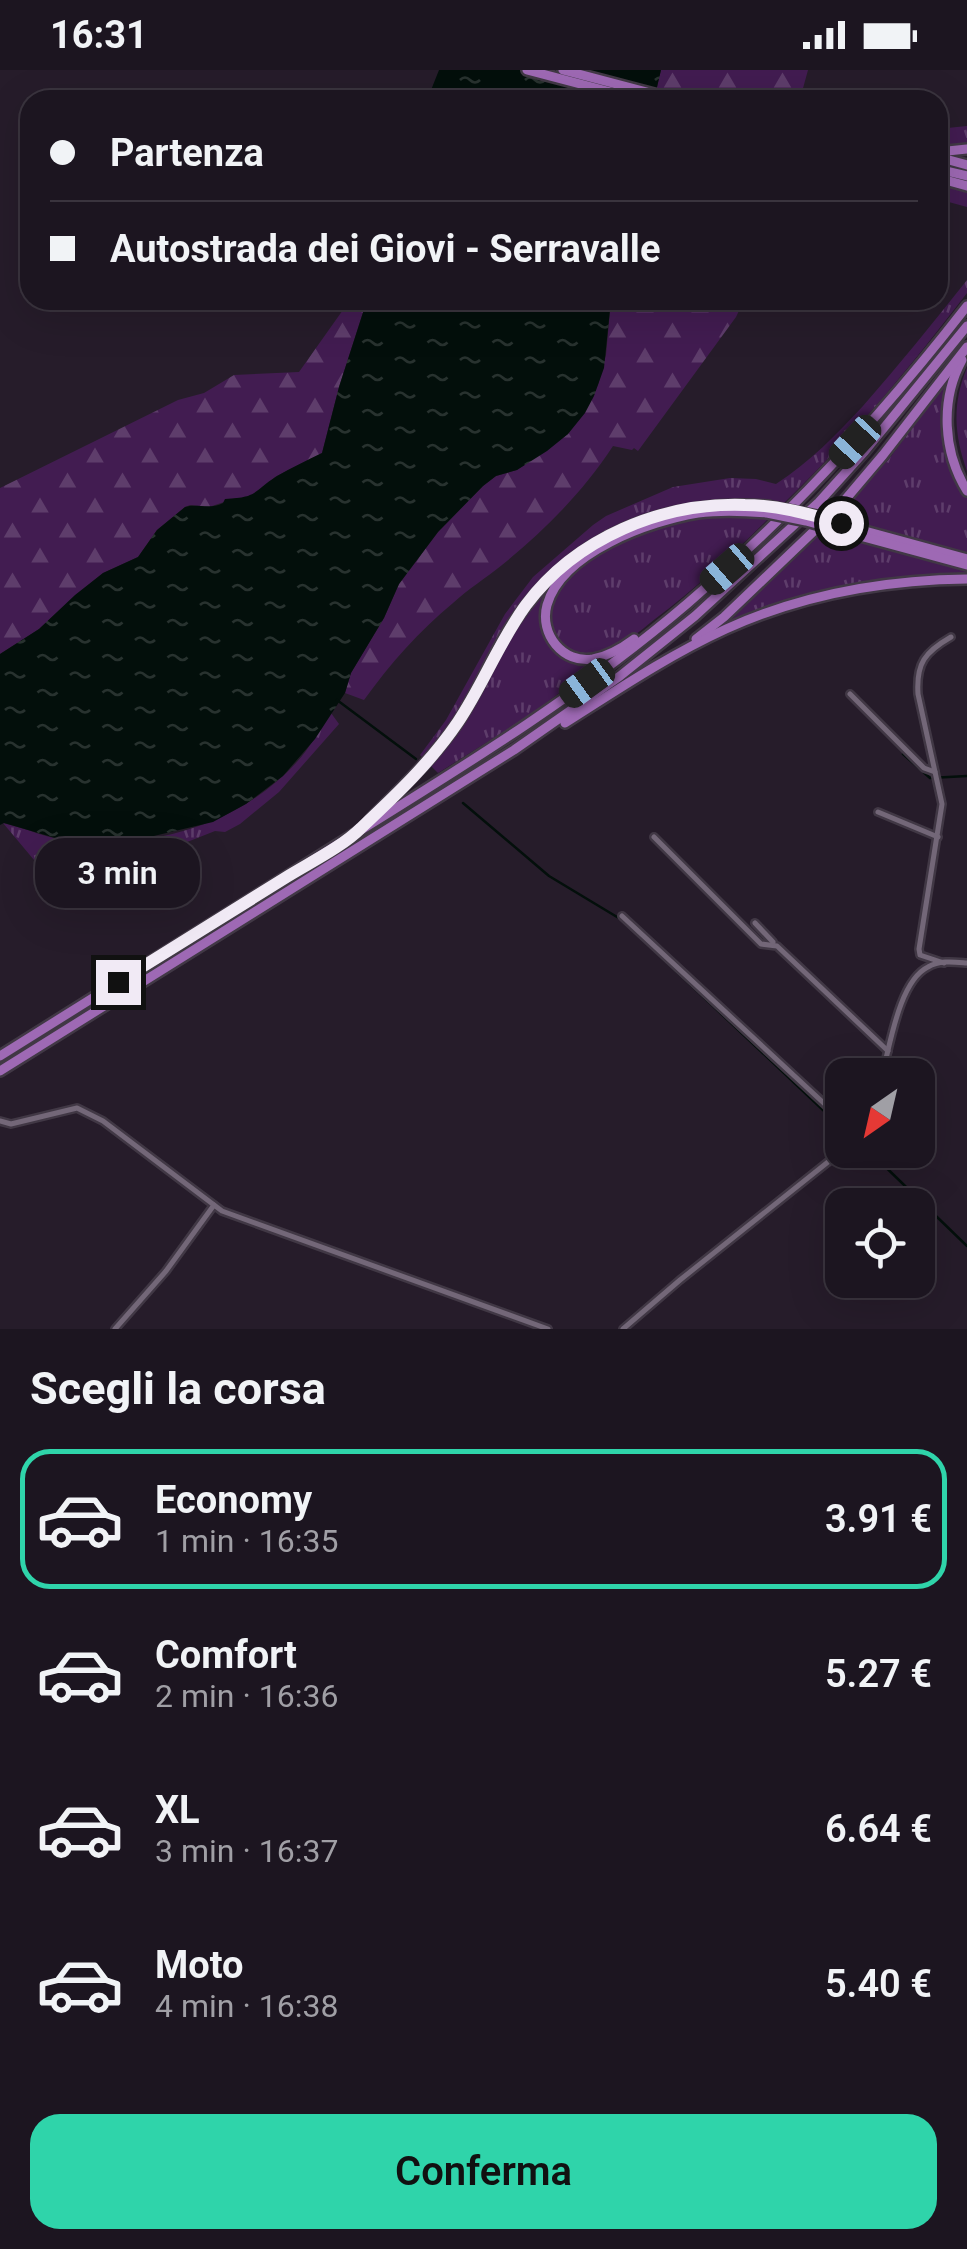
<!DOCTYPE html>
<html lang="it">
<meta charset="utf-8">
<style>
:root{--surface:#1c1520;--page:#29222d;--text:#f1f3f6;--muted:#a09fa5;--line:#3a343e;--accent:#2fd4aa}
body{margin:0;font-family:Roboto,sans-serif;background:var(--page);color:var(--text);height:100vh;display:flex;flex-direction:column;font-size:38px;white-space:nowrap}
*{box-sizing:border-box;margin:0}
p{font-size:32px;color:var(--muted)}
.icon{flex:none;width:55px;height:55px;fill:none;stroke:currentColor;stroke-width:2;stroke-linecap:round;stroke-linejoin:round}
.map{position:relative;height:1259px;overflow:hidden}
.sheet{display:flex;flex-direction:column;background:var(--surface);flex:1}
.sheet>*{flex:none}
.banner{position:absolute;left:20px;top:20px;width:928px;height:220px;border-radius:30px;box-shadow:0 10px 40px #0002,0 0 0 2px var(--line);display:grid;align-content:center;height:220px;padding:0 30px;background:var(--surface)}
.needle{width:65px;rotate:214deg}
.buttons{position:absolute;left:825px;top:988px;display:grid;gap:20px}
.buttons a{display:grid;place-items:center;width:110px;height:110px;border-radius:20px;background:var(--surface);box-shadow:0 10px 40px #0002,0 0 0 2px var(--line);font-size:50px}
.end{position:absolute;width:45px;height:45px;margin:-22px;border:12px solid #f1eaf5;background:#111;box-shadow:0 0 0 5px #111}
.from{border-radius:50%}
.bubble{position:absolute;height:70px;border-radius:30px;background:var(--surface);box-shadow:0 10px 40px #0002,0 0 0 2px var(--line);font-size:32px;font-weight:600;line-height:70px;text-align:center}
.car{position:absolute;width:30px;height:60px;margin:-30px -15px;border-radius:12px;box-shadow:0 0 8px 2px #0007;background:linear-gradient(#222 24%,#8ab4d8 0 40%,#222 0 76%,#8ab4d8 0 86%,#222 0)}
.banner b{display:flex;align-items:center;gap:35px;height:95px;font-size:38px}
.banner b+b{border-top:2px solid var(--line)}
.banner i{width:25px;height:25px;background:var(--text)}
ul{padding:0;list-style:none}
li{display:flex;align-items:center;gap:30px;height:140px;margin:0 20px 15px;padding:0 10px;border:5px solid transparent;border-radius:30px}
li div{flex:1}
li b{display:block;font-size:38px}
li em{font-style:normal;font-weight:600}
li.on{border-color:var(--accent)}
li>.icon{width:90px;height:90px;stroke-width:1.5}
h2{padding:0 30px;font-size:45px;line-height:120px}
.cta{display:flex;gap:20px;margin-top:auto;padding:20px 30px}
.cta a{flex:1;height:115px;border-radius:30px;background:var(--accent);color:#111;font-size:40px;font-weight:600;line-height:115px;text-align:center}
.status{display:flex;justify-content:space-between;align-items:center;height:70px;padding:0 50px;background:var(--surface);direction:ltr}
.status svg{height:28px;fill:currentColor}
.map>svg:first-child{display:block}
.grass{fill:url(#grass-tufts)}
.forest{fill:url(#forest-firs)}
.water{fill:url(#water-ripples)}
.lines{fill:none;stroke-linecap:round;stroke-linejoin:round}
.stream{stroke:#030f0b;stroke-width:2.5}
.minor-casing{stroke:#413845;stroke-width:10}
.motorway-casing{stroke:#413845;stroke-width:14}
.minor{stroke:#736778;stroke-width:5}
.motorway{stroke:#9e69b4;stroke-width:9}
.motorway-bridge-casing{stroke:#413845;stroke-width:14;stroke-linecap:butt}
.motorway-bridge{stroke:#9e69b4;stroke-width:9}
.route{stroke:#f1eaf5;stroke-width:12}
</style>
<div class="status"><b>16:31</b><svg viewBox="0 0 49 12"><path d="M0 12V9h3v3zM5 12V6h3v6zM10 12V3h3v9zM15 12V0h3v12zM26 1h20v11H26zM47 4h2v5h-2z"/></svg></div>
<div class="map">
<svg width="967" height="1259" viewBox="0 0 967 1259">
<defs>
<pattern id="grass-tufts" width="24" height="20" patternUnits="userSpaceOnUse" patternTransform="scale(2.5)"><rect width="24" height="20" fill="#421c51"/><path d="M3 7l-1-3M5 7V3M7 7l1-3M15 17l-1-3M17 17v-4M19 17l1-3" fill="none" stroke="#5e3d6b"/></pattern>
<pattern id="forest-firs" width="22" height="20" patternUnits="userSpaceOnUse" patternTransform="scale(2.5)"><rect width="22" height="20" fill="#421c51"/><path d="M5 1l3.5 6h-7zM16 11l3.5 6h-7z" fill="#5e3d6b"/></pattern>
<pattern id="water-ripples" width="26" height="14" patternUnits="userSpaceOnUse" patternTransform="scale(2.5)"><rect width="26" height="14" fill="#030f0b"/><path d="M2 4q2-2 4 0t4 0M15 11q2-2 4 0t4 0" fill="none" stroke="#28322f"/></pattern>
</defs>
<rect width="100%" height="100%" fill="#261c2a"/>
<g class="grass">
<polygon points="967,56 967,76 938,78 938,59"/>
<polygon points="938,115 967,122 967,137 938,129"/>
<path d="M967 210V223C910 297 852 368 784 433L760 430 710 432 664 440 625 454 549 506 457 646 424 689 420 685 446 650 505 544 533 507 593 455 606 446 673 417 730 408 756 409 776 414C810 392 836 365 863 336 899 295 933 253 967 210Z"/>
<path d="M967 298V401C954 365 952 333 967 298Z"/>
<polygon points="950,307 945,331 958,411 967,427 967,484 891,465 834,447 889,389"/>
<path d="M721 445 770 447C734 483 696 518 655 549 639 562 624 575 604 582 552 599 533 543 568 508 609 468 667 452 721 445Z"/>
<path d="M822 459 967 499V505C881 507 809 521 728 553Z"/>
<polygon points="558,508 542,554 549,574 565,588 576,593 601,592 527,647 438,703 431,696 461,656 475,633 511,565 539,528"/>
<path d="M331 643 339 654 279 722 240 754 225 762 215 761 177 776 100 785 55 815 3 753C26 758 48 769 70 771 151 780 240 754 296 693 310 678 319 660 331 643Z"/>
</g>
<g class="forest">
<polygon points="661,0 808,0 800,29 781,27 757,30 654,30"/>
<polygon points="350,230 367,230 339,317 322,383 275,407 258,422 245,429 236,428 209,437 190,435 185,437 157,460 138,487 103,503 76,525 39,559 0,584 0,418 178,330 204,323 234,305 299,302"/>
<path d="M611 230H744L736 247 638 381 634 378 632 380 613 376C582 423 545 460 502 495 486 508 468 519 453 533 419 561 390 594 364 630L345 623 351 603 384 548 399 514 438 462 483 416 496 406 517 400 568 364 598 315 606 285Z"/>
</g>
<g class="water">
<polygon points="439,0 661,0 654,30 427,30"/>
<path d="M367 230H611L604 298 594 326 585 343 568 364 547 381 517 400 496 406 483 416 438 462 399 514 384 548 351 603 345 623 315 669 283 706 246 734 213 752 137 770 95 772 62 770 4 753 0 755V584L39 559 75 525 103 503 138 487 157 460 185 437C197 433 209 440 223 433L225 429C259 427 252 422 277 406 291 398 307 390 322 383L339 317Z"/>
</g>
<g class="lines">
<g class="stream">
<polyline points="337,630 416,689"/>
<polyline points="903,684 930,708 967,706"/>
<polyline points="463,733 549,806 622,850 842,1058"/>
<polyline points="868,1080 967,1176"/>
</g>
<defs>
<g id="minor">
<polyline points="850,624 924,698 935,702"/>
<polyline points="878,742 938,767"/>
<polyline points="654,767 761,874 777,876 888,981"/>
<polyline points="622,846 842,1050"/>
<polyline points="755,853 773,872"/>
<path d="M944 893 920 885 919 879 942 734 918 624C916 593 925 582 951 567"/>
<path d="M882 1005C890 976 899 911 928 897 940 890 954 892 967 893"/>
<polyline points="0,1051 11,1054 77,1038 103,1051 222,1141 548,1259"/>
<polyline points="115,1259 166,1201 214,1135"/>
<polyline points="623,1259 680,1210 843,1080"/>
</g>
<g id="motorway">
<polyline points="527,0 641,30"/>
<polyline points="563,0 677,30"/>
<polyline points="938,82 967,79"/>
<polyline points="938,87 967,95"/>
<polyline points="938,99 967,106"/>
<polyline points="938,108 967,116"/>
<path d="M962 290C940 330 943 382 967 421"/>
<polyline points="865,461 967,489"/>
<polyline points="860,466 967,495"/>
<path d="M634 569C622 578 608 586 593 589 563 594 539 564 547 535 562 482 650 451 698 443 721 440 744 441 767 443"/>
<polyline points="696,569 724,547 839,437 883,385 967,277"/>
<path d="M565 653C617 620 669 585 726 559 801 525 885 510 967 509"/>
<path d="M369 751C399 720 431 691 456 655 478 623 491 587 512 555 570 467 664 428 768 436"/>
<path d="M0 986C118 912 235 839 353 765 469 693 584 622 688 533 792 444 883 344 967 236"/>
<polyline points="0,1001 514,680 620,606 695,546 819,432 865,381 967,256"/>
</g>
</defs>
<use href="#minor" class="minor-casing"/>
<use href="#motorway" class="motorway-casing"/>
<use href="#minor" class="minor"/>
<use href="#motorway" class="motorway"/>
<defs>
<g id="motorway-bridge">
<polyline points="768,436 817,446 865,461"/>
<polyline points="767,443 806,451 860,466"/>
</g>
</defs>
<use href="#motorway-bridge" class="motorway-bridge-casing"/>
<use href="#motorway-bridge" class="motorway-bridge"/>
</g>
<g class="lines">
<path class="route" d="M118 912C174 877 230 842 285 808 309 793 342 777 361 758 396 725 431 692 458 652 483 615 499 572 526 535 576 468 662 432 745 435 778 435 809 444 841 453"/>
</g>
</svg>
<div class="buttons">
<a><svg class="needle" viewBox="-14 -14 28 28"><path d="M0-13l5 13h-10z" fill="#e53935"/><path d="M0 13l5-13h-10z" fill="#a09fa5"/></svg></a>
<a><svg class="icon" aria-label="locate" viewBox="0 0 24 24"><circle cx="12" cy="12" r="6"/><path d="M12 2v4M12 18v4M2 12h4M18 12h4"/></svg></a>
</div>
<i class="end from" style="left:841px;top:453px"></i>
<i class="end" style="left:118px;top:912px"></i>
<div class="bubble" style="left:35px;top:768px;width:165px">3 min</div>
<i class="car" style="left:855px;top:372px;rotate:223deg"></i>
<i class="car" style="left:727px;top:499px;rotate:229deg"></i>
<i class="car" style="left:587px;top:613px;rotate:234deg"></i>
<div class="banner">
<b><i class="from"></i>Partenza</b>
<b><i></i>Autostrada dei Giovi - Serravalle</b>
</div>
</div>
<section class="sheet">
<h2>Scegli la corsa</h2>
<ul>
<li class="on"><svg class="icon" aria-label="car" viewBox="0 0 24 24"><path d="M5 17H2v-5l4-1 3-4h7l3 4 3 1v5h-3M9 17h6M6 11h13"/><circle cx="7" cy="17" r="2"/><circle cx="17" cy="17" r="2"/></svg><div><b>Economy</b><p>1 min · 16:35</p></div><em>3.91 €</em></li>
<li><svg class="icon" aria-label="car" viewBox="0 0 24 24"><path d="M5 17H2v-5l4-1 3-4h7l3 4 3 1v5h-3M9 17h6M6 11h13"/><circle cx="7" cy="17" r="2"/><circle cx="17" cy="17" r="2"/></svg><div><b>Comfort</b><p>2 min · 16:36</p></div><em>5.27 €</em></li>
<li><svg class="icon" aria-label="car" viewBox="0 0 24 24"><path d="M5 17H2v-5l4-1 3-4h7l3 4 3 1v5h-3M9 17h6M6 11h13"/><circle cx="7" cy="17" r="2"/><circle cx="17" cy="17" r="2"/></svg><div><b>XL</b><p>3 min · 16:37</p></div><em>6.64 €</em></li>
<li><svg class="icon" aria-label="car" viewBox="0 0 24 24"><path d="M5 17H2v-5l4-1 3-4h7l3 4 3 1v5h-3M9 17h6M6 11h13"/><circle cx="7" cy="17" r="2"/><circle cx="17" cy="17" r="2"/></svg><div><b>Moto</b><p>4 min · 16:38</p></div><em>5.40 €</em></li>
</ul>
<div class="cta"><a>Conferma</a></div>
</section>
